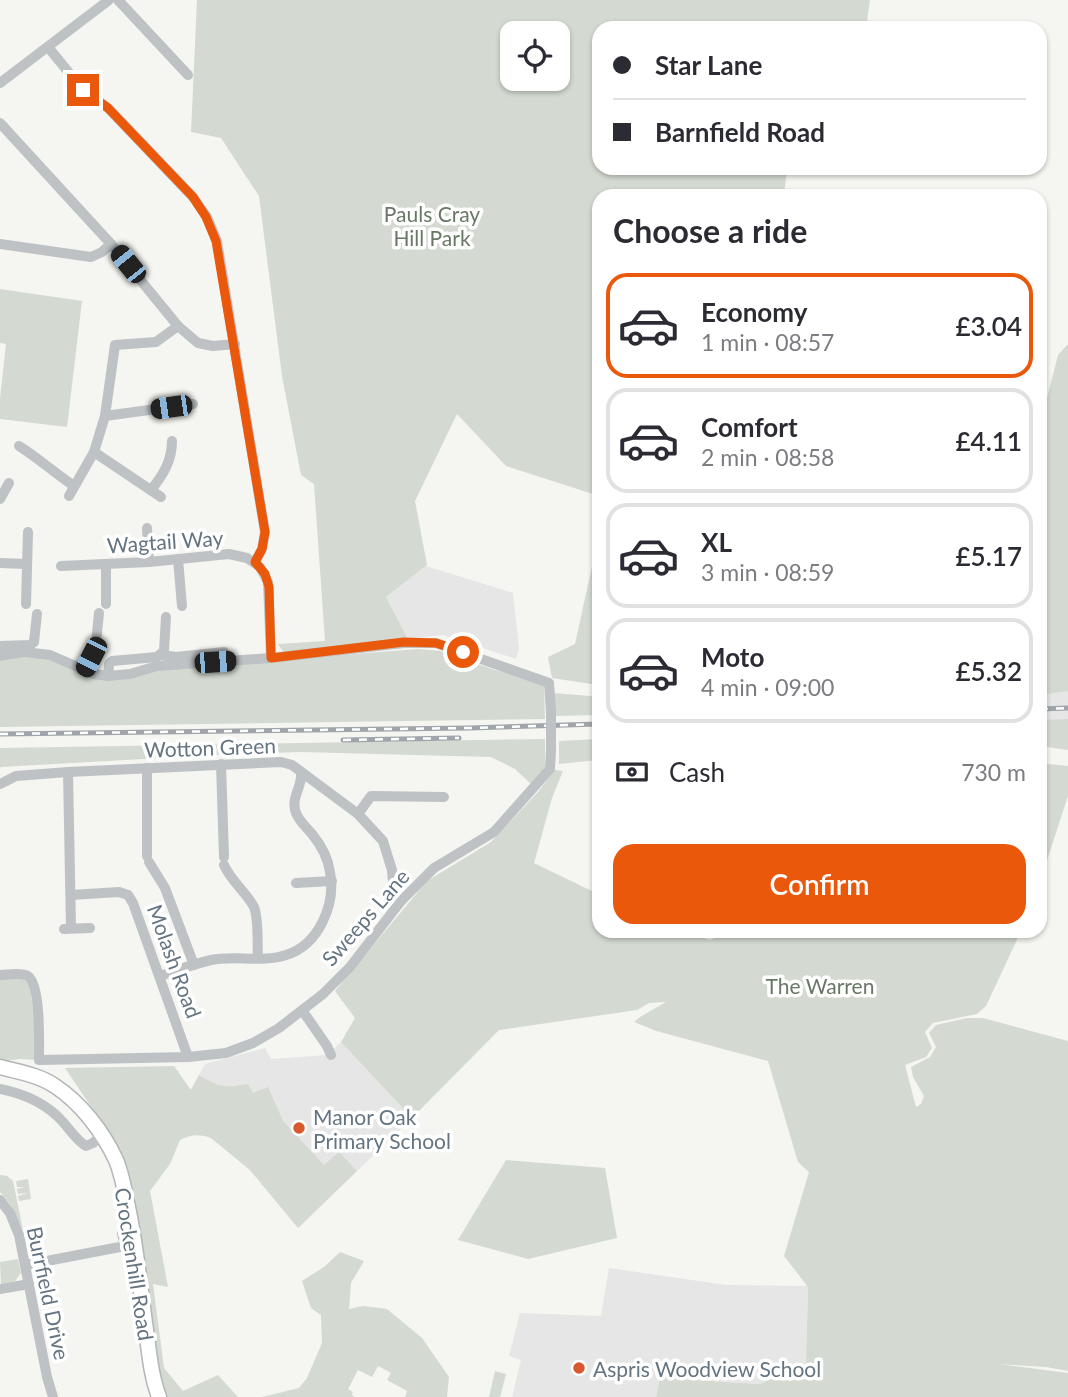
<!DOCTYPE html>
<meta charset="utf-8">
<style>
:root{--surface:#fff;--page:#f7f7f7;--text:#2b2b33;--muted:#7c7c81;--line:#e1e1e2;--accent:#ea580c}
body{margin:0;font-family:Lato,sans-serif;background:var(--page);color:var(--text);height:100vh;display:flex;flex-direction:column;font-size:26px;white-space:nowrap}
*{box-sizing:border-box;margin:0}
p{font-size:23px;color:var(--muted)}
.icon{flex:none;width:38px;height:38px;fill:none;stroke:currentColor;stroke-width:2;stroke-linecap:round;stroke-linejoin:round}
.map{position:relative;flex:1;overflow:hidden}
.panel{position:absolute;left:592px;top:189px;width:455px;height:749px;display:flex;flex-direction:column;background:var(--surface);border-radius:21px;box-shadow:0 2px 5px #0004}
.panel>*{flex:none}
.hud{position:absolute;left:592px;top:21px;width:455px;height:154px;border-radius:21px;box-shadow:0 2px 5px #0004;display:grid;align-content:center;height:154px;padding:0 21px;background:var(--surface)}
.controls{position:absolute;left:500px;top:21px;display:grid;gap:14px}
.controls a{display:grid;place-items:center;width:70px;height:70px;border-radius:14px;background:var(--surface);box-shadow:0 2px 5px #0004;font-size:35px}
.end{position:absolute;width:32px;height:32px;margin:-16px;border:9px solid #ea580c;background:#fff;box-shadow:0 0 0 4px #fff}
.from{border-radius:50%}
.car{position:absolute;width:21px;height:42px;margin:-21px -10px;border-radius:9px;box-shadow:0 0 5px 2px #0007;background:linear-gradient(#222 24%,#8ab4d8 0 40%,#222 0 76%,#8ab4d8 0 86%,#222 0)}
.hud b{display:flex;align-items:center;gap:24px;height:66px;font-size:26px}
.hud b+b{border-top:2px solid var(--line)}
.hud i{width:18px;height:18px;background:var(--text)}
ul{padding:0;list-style:none}
li{display:flex;align-items:center;gap:21px;height:105px;margin:0 14px 10px;padding:0 7px;border:4px solid var(--line);border-radius:21px}
li div{flex:1}
li b{display:block;font-size:26px}
li em{font-style:normal;font-weight:600}
li.active{border-color:var(--accent)}
li>.icon{width:63px;height:63px;stroke-width:1.5}
h2{padding:0 21px;font-size:32px;line-height:84px}
.pay{display:flex;align-items:center;gap:18px;height:77px;padding:0 21px;font-size:26px}
.pay p{margin-inline-start:auto}
.primary-button{display:flex;gap:14px;margin-top:auto;padding:14px 21px}
.primary-button a{flex:1;height:80px;border-radius:21px;background:var(--accent);color:#fff;font-size:28px;font-weight:600;line-height:80px;text-align:center}
.map>svg:first-child{display:block}
.built{fill:#e5e6e5}
.green{fill:#d4dad1;fill-rule:evenodd}
.lines{fill:none;stroke-linecap:round;stroke-linejoin:round}
.major-casing{stroke:#b1b6b9;stroke-width:17}
.minor{stroke:#bec2c5;stroke-width:10}
.major{stroke:#fff;stroke-width:14}
.rail-casing{stroke:#9fa5aa;stroke-width:5}
.rail{stroke:#fff;stroke-width:2.5;stroke-dasharray:8;stroke-linecap:butt}
.minor-bridge{stroke:#bec2c5;stroke-width:10}
.route{stroke:#ea580c;stroke-width:9}
.poi-dot{fill:#d9592d;stroke:#fff;stroke-width:2.5}
.labels{text-anchor:middle;dominant-baseline:central;stroke-width:7;stroke-linejoin:round;paint-order:stroke}
.park-label{font-size:21px;fill:#677864;stroke:#fff}
.street-label{font-size:21px;fill:#657481;stroke:#fff}
.poi-label{font-size:21px;fill:#657481;stroke:#fff;text-anchor:start}
</style>
<div class="map">
<svg width="1068" height="1397" viewBox="0 0 1068 1397">
<rect width="100%" height="100%" fill="#f5f5f1"/>
<g class="built">
<polygon points="426,566 513,593 519,649 516,659 443,635 408,639 386,597"/>
<polygon points="1040,674 1068,675 1068,749 1040,746"/>
<polygon points="341,1042 412,1118 298,1228 250,1170 220,1145 177,1115 205,1064 265,1048 271,1059 327,1055"/>
<polygon points="609,1268 726,1285 808,1286 806,1363 760,1384 690,1380 661,1374 656,1397 512,1397 521,1360 509,1356 520,1313 601,1316"/>
</g>
<g class="green">
<path d="M197 0H870L866 28H598V168H787L784 196H598V501L596 495 506 466 457 414 415 501 427 565 386 597 408 639 284 653 278 644 325 641 314 484 301 475 282 376 259 196 221 138 191 132ZM513 33H558V79H513Z"/>
<polygon points="0,289 82,301 67,427 0,419 0,399 6,344 0,343"/>
<polygon points="1068,344 1068,691 1040,695 1040,416 1044,410 1058,355"/>
<polygon points="598,539 598,683 591,684 552,678 548,657 575,644"/>
<polygon points="418,649 441,651 495,670 521,676 544,686 545,719 0,727 0,661 23,657 52,659 86,675"/>
<polygon points="553,693 591,696 598,695 598,715 554,716"/>
<polygon points="1068,719 1068,750 1040,746 1040,720"/>
<polygon points="545,739 545,769 532,785 515,769 491,757 300,752 215,755 1,767 0,768 0,748"/>
<polygon points="598,739 598,760 559,764 559,741"/>
<polygon points="1040,763 1068,766 1068,796 1040,882"/>
<polygon points="555,770 563,771 552,798 534,863 598,894 598,931 680,931 710,940 731,931 1021,931 986,1006 977,1014 933,1023 925,1032 932,1048 926,1057 905,1065 916,1107 921,1104 924,1096 913,1077 911,1067 930,1057 936,1047 929,1033 936,1025 967,1018 983,1018 1068,1041 1068,1371 1046,1367 998,1364 1068,1373 1068,1397 656,1397 661,1373 690,1380 760,1384 806,1363 808,1287 784,1256 809,1172 798,1162 768,1061 660,1032 659,1030 659,1032 634,1022 640,1017 666,1002 649,1003 637,1010 499,1030 412,1118 341,1042 355,1018 335,991 427,881 491,842 538,792"/>
<polygon points="0,975 29,977 39,1060 19,1059 0,1062"/>
<path d="M174 1066 191 1090 199 1075C220 1088 225 1088 248 1084L253 1093 268 1087 283 1121 324 1165 339 1152 357 1171 298 1228 250 1170 211 1138C200 1134 191 1134 180 1140L170 1164 150 1191 168 1287 153 1284 164 1368 183 1391 218 1375 238 1397H165L106 1129 65 1068Z"/>
<polygon points="506,1160 605,1168 617,1238 528,1259 458,1240"/>
<polygon points="0,1175 7,1176 13,1181 23,1230 10,1204 0,1192"/>
<polygon points="28,1179 31,1199 19,1201 18,1196 28,1193 18,1194 17,1189 25,1187 17,1187 16,1181"/>
<polygon points="340,1252 364,1261 351,1283 349,1309 363,1306 387,1309 422,1338 449,1377 447,1397 405,1397 407,1391 387,1380 391,1373 378,1366 372,1377 358,1370 348,1389 353,1392 352,1394 354,1397 262,1397 299,1388 307,1378 322,1343 321,1315 311,1308 302,1281 324,1267"/>
<polygon points="18,1259 21,1273 15,1281 1,1284 0,1262"/>
<polygon points="495,1371 506,1374 500,1397 489,1397"/>
</g>
<g class="lines">
<defs>
<path id="major" d="M0 1067C19 1072 39 1075 55 1086 81 1103 103 1132 116 1160 122 1174 125 1192 128 1207 136 1245 140 1284 145 1323 149 1348 150 1373 159 1397"/>
</defs>
<use href="#major" class="major-casing"/>
<g class="minor">
<polyline points="118,0 188,75"/>
<polyline points="48,47 83,90 108,108 193,197 207,217 217,241 265,532 262,549 255,562"/>
<polyline points="0,83 109,0"/>
<polyline points="0,123 111,244 178,326 198,343 213,346 235,344"/>
<polyline points="0,244 91,257 102,252 111,244"/>
<polyline points="105,416 193,404"/>
<path d="M19 446C38 458 55 473 74 486"/>
<polyline points="94,452 161,497"/>
<path d="M151 490C163 475 172 461 172 441"/>
<polyline points="69,496 94,452 105,416 115,345 156,342 178,326"/>
<polyline points="0,499 9,483"/>
<polyline points="147,528 149,562"/>
<polyline points="178,559 182,606"/>
<polyline points="0,563 27,564"/>
<polyline points="106,565 106,604"/>
<polyline points="61,566 149,562 229,554 247,558 260,567 268,582 271,658"/>
<polyline points="26,604 28,532"/>
<polyline points="0,646 30,645 34,642 37,614"/>
<polyline points="161,655 176,657 224,652"/>
<polyline points="0,656 24,652 50,655 94,674 108,676 130,674 157,666 271,658 404,643 436,643 549,683 551,712"/>
<polyline points="84,670 96,643 99,613"/>
<polyline points="108,676 109,664 112,661 157,657 164,651 166,617"/>
<polyline points="221,764 224,857"/>
<polyline points="147,768 147,856"/>
<polyline points="68,772 71,928"/>
<polyline points="0,784 16,776 68,772 281,762 292,765 358,814 383,841 392,870 394,895 401,901"/>
<polyline points="358,814 371,796 444,797"/>
<polyline points="149,862 165,888 194,965"/>
<path d="M224 865C231 881 246 892 254 907 259 919 257 945 258 958"/>
<polyline points="296,883 332,881"/>
<polyline points="71,895 119,892 128,895 133,903 188,1057"/>
<polyline points="64,929 90,928"/>
<path d="M0 975C8 975 21 972 28 976 41 985 39 1044 39 1060"/>
<path d="M160 976C176 971 193 964 211 960 235 955 262 963 286 955 319 945 336 904 330 872 328 858 321 845 312 834 306 827 299 821 296 813 290 797 303 787 301 772"/>
<polyline points="302,1010 327,1046 331,1055"/>
<polyline points="39,1060 188,1057 226,1053 253,1043 279,1028 323,994 350,967 401,901 434,868 494,832 550,769 551,751"/>
<path d="M0 1089C25 1094 46 1103 63 1122 70 1130 77 1141 86 1146L93 1143 102 1135"/>
<polyline points="0,1200 10,1213 19,1235 47,1377 53,1397"/>
<polyline points="26,1265 125,1246 122,1234 125,1229 132,1228"/>
<polyline points="0,1289 29,1284"/>
</g>
<use href="#major" class="major"/>
<defs>
<g id="rail">
<polyline points="1040,709 1068,708"/>
<polyline points="0,734 469,728 598,724"/>
<polyline points="343,740 459,738"/>
</g>
</defs>
<use href="#rail" class="rail-casing"/>
<use href="#rail" class="rail"/>
<polyline class="minor-bridge" points="551,712 551,751"/>
</g>
<g class="lines">
<polyline class="route" points="83,90 108,108 193,197 206,217 216,241 265,532 262,549 255,562 265,574 269,587 271,658 404,642 436,643 463,652"/>
</g>
<g class="poi-dot">
<circle cx="299" cy="1128" r="7"/>
<circle cx="579" cy="1368" r="7"/>
</g>
<g class="labels">
<g class="park-label">
<text x="432" y="213">Pauls Cray<tspan x="432" dy="24">Hill Park</tspan></text>
<text x="820" y="985">The Warren</text>
</g>
<g class="street-label">
<text transform="translate(165 541) rotate(-4)">Wagtail Way</text>
<text transform="translate(210 747) rotate(-2)">Wotton Green</text>
<text transform="translate(365 917) rotate(-49)">Sweeps Lane</text>
<text transform="translate(175 961) rotate(70)">Molash Road</text>
<text transform="translate(135 1264) rotate(81)">Crockenhill Road</text>
<text transform="translate(49 1293) rotate(78)">Burrfield Drive</text>
</g>
<g class="poi-label">
<text x="313" y="1116">Manor Oak<tspan x="313" dy="24">Primary School</tspan></text>
<text x="593" y="1368">Aspris Woodview School</text>
</g>
</g>
</svg>
<div class="controls">
<a><svg class="icon" aria-label="locate" viewBox="0 0 24 24"><circle cx="12" cy="12" r="6"/><path d="M12 2v4M12 18v4M2 12h4M18 12h4"/></svg></a>
</div>
<i class="end from" style="left:463px;top:652px"></i>
<i class="end" style="left:83px;top:90px"></i>
<i class="car" style="left:128px;top:264px;rotate:321deg"></i>
<i class="car" style="left:171px;top:407px;rotate:262deg"></i>
<i class="car" style="left:91px;top:657px;rotate:207deg"></i>
<i class="car" style="left:215px;top:662px;rotate:86deg"></i>
<div class="hud">
<b><i class="from"></i>Star Lane</b>
<b><i></i>Barnfield Road</b>
</div>
<section class="panel">
<h2>Choose a ride</h2>
<ul>
<li class="active"><svg class="icon" aria-label="car" viewBox="0 0 24 24"><path d="M5 17H2v-5l4-1 3-4h7l3 4 3 1v5h-3M9 17h6M6 11h13"/><circle cx="7" cy="17" r="2"/><circle cx="17" cy="17" r="2"/></svg><div><b>Economy</b><p>1 min · 08:57</p></div><em>£3.04</em></li>
<li><svg class="icon" aria-label="car" viewBox="0 0 24 24"><path d="M5 17H2v-5l4-1 3-4h7l3 4 3 1v5h-3M9 17h6M6 11h13"/><circle cx="7" cy="17" r="2"/><circle cx="17" cy="17" r="2"/></svg><div><b>Comfort</b><p>2 min · 08:58</p></div><em>£4.11</em></li>
<li><svg class="icon" aria-label="car" viewBox="0 0 24 24"><path d="M5 17H2v-5l4-1 3-4h7l3 4 3 1v5h-3M9 17h6M6 11h13"/><circle cx="7" cy="17" r="2"/><circle cx="17" cy="17" r="2"/></svg><div><b>XL</b><p>3 min · 08:59</p></div><em>£5.17</em></li>
<li><svg class="icon" aria-label="car" viewBox="0 0 24 24"><path d="M5 17H2v-5l4-1 3-4h7l3 4 3 1v5h-3M9 17h6M6 11h13"/><circle cx="7" cy="17" r="2"/><circle cx="17" cy="17" r="2"/></svg><div><b>Moto</b><p>4 min · 09:00</p></div><em>£5.32</em></li>
</ul>
<div class="pay"><svg class="icon" aria-label="cash" viewBox="0 0 24 24"><path d="M3 7h18v10H3z"/><circle cx="12" cy="12" r="2"/></svg>Cash<p>730 m</p></div>
<div class="primary-button"><a>Confirm</a></div>
</section>
</div>
